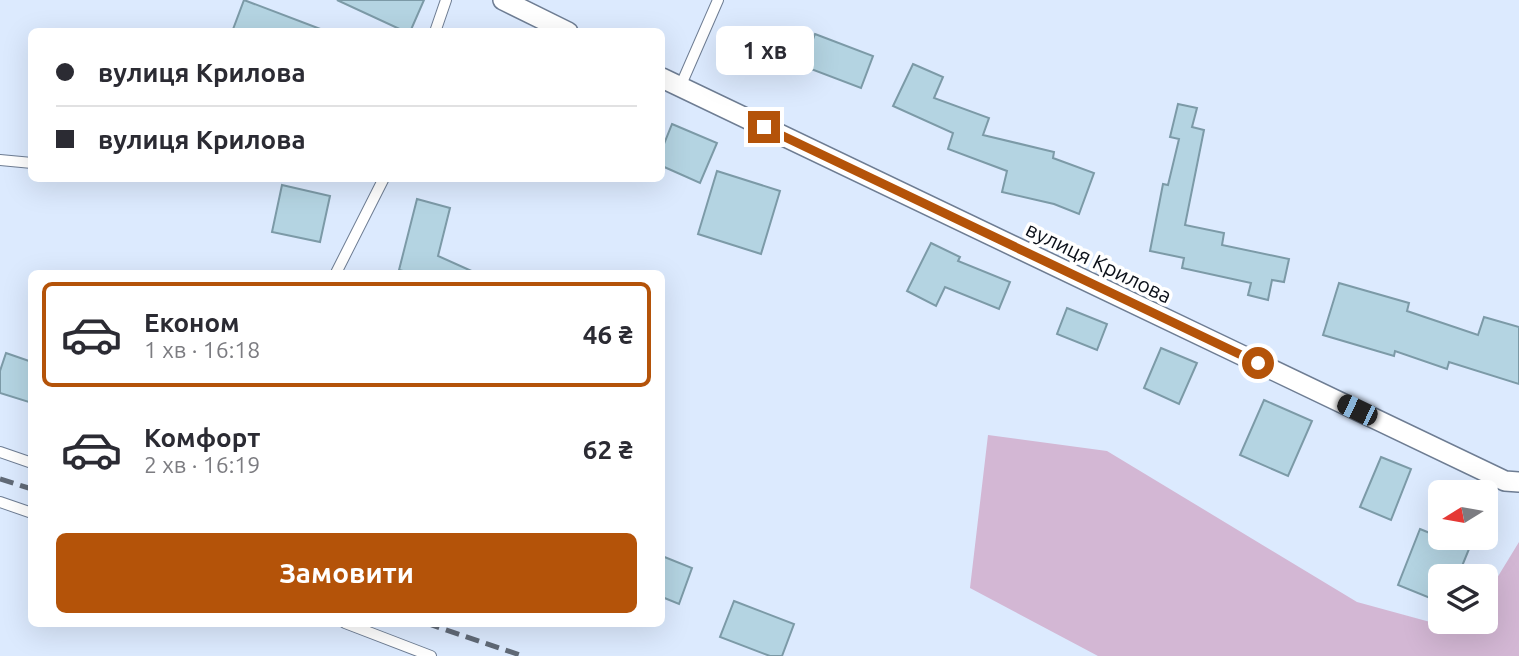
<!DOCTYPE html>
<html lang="uk">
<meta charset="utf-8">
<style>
:root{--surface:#fff;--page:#f7f7f7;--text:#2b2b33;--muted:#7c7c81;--line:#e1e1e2;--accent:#b45309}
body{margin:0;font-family:Ubuntu,sans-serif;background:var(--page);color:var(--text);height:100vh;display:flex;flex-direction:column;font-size:26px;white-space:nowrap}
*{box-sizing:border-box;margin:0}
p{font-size:23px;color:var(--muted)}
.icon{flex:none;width:38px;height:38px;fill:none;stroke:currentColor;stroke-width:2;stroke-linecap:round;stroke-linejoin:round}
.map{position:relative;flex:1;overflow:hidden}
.side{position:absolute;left:28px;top:270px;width:637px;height:357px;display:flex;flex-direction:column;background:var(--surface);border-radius:10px;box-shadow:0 7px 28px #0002}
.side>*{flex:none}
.banner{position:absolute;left:28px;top:28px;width:637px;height:154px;border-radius:10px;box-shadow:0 7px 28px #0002;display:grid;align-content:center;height:154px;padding:0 28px;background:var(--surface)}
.needle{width:46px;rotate:259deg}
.fabs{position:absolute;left:1428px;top:480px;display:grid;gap:14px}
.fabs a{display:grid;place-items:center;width:70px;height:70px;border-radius:10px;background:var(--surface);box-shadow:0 7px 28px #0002;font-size:35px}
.end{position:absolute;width:32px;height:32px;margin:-16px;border:9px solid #b45309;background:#fff;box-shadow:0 0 0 4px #fff}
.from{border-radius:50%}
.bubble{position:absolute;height:49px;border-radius:10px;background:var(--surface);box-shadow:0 7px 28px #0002;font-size:23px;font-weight:600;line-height:49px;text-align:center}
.car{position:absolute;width:21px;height:42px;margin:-21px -10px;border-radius:9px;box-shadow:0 0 5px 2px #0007;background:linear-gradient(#222 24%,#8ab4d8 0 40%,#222 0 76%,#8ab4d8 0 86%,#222 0)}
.banner b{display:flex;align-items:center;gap:24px;height:66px;font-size:26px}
.banner b+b{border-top:2px solid var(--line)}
.banner i{width:18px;height:18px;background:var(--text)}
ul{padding:12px 0 0;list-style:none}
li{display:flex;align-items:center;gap:21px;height:105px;margin:0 14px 10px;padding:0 14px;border:4px solid transparent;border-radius:10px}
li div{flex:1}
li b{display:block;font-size:26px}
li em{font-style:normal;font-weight:600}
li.on{border-color:var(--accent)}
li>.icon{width:63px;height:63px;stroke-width:1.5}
.cta{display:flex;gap:14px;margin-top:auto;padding:14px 28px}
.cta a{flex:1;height:80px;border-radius:10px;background:var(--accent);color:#fff;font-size:28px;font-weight:600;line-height:80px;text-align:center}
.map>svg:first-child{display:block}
.green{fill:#d3b7d4}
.building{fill:#b4d4e2;stroke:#7c9aa7;stroke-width:2}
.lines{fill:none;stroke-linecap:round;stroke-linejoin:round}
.service-casing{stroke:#6e7d93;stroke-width:12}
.minor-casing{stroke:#6e7d93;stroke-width:22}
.service{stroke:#fff;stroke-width:10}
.minor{stroke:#fff;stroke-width:19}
.rail{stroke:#616a77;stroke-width:5;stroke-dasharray:14 7;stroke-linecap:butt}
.route{stroke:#b45309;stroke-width:9}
.labels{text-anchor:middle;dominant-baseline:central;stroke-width:7;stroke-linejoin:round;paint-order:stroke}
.street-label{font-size:21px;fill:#0a0f18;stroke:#fff}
</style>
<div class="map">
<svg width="1519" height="656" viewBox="0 0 1519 656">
<rect width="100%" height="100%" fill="#dceafe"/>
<polygon class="green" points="988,435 1107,451 1357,602 1463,631 1470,621 1486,621 1486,596 1519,542 1519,656 1098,656 970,588"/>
<g class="building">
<polygon points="244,0 323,30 323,32 232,32"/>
<polygon points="337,0 424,0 410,32 406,32"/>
<polygon points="815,34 873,56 861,88 803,66"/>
<polygon points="913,64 943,77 934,98 989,118 983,135 1054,152 1053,158 1094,173 1079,214 1054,204 1002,192 1007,171 948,149 953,133 893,106"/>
<polygon points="1178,104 1197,108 1192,127 1204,130 1185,225 1224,233 1222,245 1289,259 1284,282 1272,280 1268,300 1248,295 1251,283 1182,268 1184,258 1150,251 1163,184 1168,185 1179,139 1170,137"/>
<polygon points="672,124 717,143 700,183 662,166 662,149"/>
<polygon points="717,171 780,191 761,254 698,234"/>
<polygon points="282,185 330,196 320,242 272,232"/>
<polygon points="417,199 450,208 438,256 476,273 411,273 399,270"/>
<polygon points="931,243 960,257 958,261 1010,282 999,309 945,287 936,306 907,291"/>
<polygon points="1339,283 1409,303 1407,311 1478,335 1484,317 1519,327 1519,384 1449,362 1447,369 1395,351 1394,356 1323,335"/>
<polygon points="1067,308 1107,324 1097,350 1057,334"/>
<polygon points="1161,348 1197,363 1179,404 1144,388"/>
<polygon points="6,353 32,362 32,403 0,393 0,371"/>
<polygon points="1264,400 1312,421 1288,476 1240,455"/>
<polygon points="1381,457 1411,469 1391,520 1360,507"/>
<polygon points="1420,529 1469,549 1458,576 1440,576 1440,602 1398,585"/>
<polygon points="662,556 692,568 679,604 662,597"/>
<polygon points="734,601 794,624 782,656 770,656 720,637"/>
</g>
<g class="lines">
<defs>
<g id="service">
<polyline points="435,32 446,0"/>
<polyline points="680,87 718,0"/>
<polyline points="0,160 32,163"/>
<polyline points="336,273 384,178"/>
<polyline points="0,452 32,463"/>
<polyline points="0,502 32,513"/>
<polyline points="345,623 431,656"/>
</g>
<g id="minor">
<polyline points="503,0 568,32"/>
<polyline points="662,78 1505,481 1519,482"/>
</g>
</defs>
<use href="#service" class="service-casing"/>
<use href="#minor" class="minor-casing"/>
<use href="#service" class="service"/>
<use href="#minor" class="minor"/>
<g class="rail">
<polyline points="0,479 32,489"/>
<polyline points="426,623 523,656"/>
</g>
</g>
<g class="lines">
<polyline class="route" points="764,127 1258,363"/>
</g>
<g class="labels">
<g class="street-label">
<text transform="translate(1099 262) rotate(26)">вулиця Крилова</text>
</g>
</g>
</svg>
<div class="fabs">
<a><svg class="needle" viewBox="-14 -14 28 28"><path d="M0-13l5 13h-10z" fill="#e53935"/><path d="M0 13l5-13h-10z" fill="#7c7c81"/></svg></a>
<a><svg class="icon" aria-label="layers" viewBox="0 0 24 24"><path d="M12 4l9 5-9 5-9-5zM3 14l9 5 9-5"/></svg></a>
</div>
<i class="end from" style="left:1258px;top:363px"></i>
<i class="end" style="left:764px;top:127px"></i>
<div class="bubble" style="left:716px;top:26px;width:98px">1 хв</div>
<i class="car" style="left:1357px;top:410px;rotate:296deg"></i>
<div class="banner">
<b><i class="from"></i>вулиця Крилова</b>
<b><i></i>вулиця Крилова</b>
</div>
<section class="side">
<ul>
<li class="on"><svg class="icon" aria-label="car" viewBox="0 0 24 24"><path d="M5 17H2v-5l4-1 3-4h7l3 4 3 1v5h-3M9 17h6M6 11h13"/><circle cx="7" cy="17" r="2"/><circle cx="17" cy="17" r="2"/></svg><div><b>Економ</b><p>1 хв · 16:18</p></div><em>46 ₴</em></li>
<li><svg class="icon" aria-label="car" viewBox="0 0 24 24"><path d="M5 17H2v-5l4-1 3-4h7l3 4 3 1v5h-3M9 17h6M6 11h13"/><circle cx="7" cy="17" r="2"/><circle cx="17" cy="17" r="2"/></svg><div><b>Комфорт</b><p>2 хв · 16:19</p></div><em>62 ₴</em></li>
</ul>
<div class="cta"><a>Замовити</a></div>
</section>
</div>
